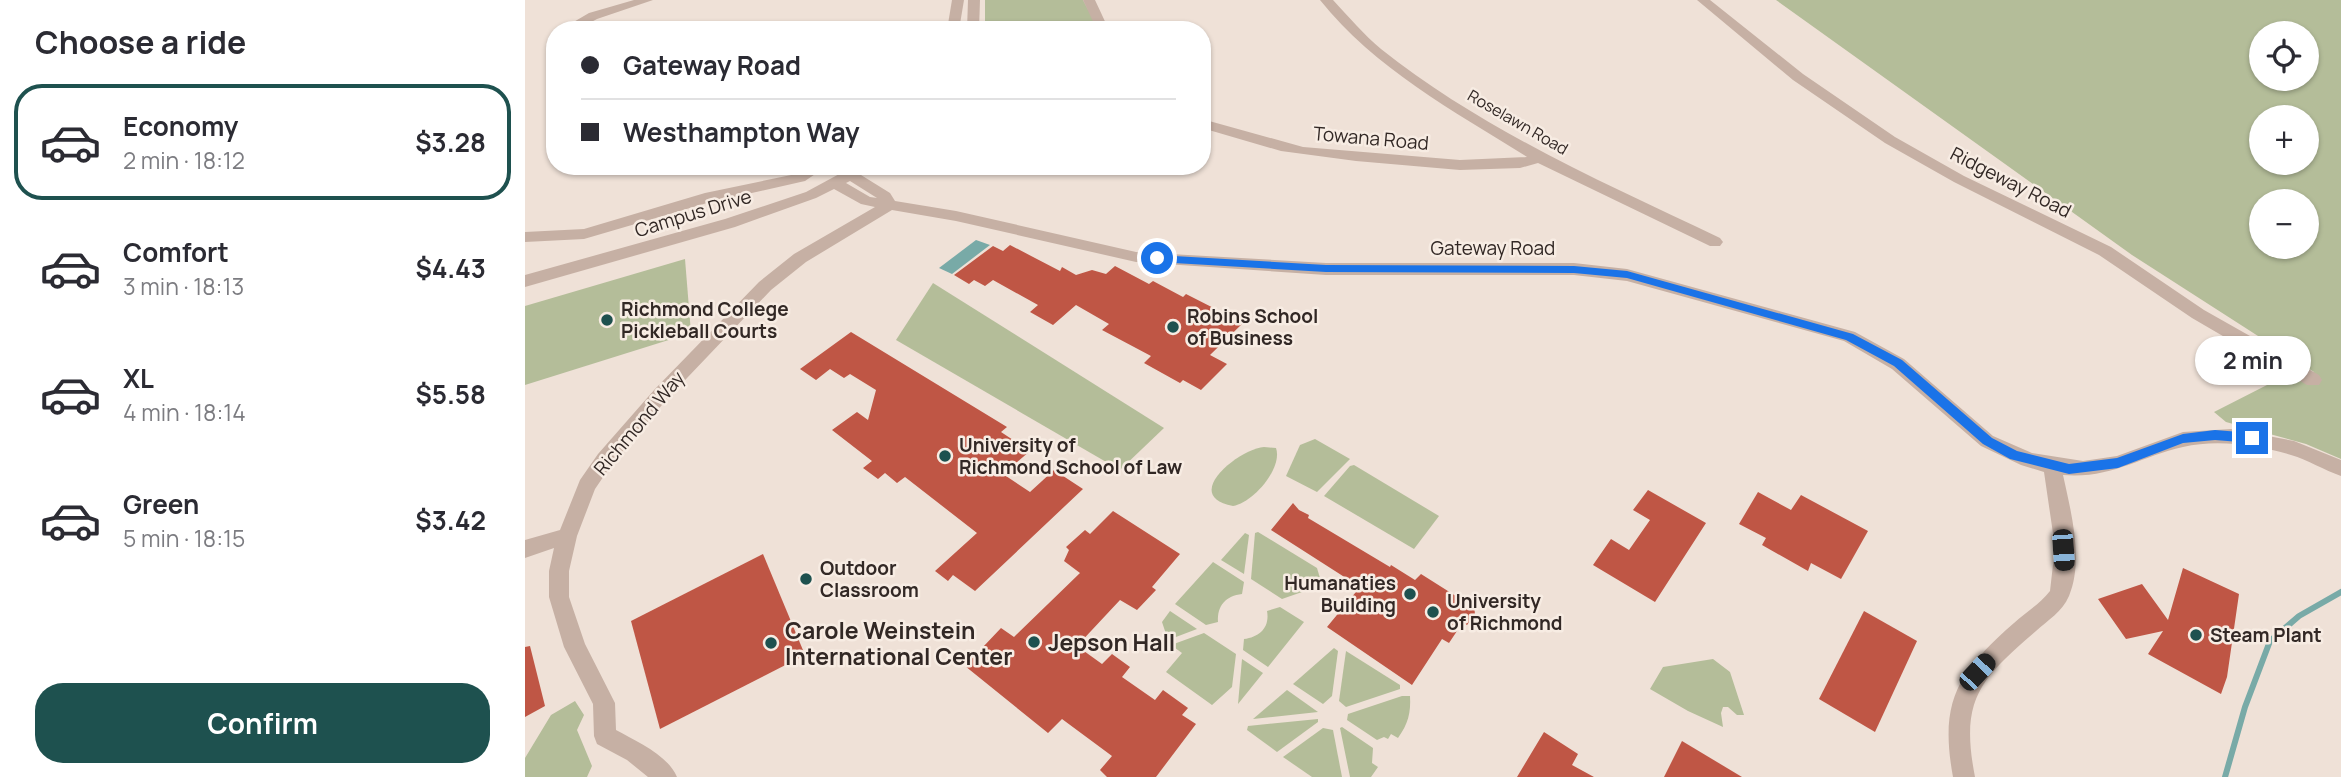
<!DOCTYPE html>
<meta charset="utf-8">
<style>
:root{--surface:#fff;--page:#f7f7f7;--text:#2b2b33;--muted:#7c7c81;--line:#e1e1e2;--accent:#1e514f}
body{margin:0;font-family:Manrope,sans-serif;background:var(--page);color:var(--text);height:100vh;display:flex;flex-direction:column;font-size:26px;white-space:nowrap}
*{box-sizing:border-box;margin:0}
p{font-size:23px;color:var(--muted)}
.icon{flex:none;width:38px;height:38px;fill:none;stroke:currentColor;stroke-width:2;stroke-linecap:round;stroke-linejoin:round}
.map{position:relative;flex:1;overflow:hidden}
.panel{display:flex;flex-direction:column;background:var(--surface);width:525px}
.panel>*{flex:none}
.banner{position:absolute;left:21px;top:21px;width:665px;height:154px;border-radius:28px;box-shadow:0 2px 5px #0004;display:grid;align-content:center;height:154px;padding:0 35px;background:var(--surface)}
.buttons{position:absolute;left:1724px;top:21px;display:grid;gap:14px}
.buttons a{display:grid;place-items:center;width:70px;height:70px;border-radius:50%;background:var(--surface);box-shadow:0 2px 5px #0004;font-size:35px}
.end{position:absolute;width:32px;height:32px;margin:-16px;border:9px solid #1a73e8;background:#fff;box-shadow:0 0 0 4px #fff}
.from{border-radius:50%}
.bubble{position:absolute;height:49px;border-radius:24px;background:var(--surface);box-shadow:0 2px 5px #0004;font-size:23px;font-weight:700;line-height:49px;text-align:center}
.car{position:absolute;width:21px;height:42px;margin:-21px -10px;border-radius:9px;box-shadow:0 0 5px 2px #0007;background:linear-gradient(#222 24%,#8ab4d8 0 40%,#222 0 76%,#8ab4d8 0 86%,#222 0)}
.banner b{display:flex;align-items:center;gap:24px;height:66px;font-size:26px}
.banner b+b{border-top:2px solid var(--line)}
.banner i{width:18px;height:18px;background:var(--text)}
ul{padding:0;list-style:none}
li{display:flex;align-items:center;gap:21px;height:116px;margin:0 14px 10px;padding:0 21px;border:4px solid transparent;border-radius:28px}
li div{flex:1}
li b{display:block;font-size:26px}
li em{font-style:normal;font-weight:700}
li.active{border-color:var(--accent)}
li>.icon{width:63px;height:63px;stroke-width:1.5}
h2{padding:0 35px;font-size:32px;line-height:84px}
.action{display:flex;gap:14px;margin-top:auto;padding:14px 35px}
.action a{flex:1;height:80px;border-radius:28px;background:var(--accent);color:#fff;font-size:28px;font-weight:700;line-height:80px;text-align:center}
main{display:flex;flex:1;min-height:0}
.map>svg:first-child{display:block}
.green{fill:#b4bd99;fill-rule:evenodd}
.water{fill:#78aaa7}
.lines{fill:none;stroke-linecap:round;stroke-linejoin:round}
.stream{stroke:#78aaa7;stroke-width:6}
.building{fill:#bf5645}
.minor{fill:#c6b0a4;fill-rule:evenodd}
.route{fill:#1a73e8}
.poi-dot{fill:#1e514f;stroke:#f7ece3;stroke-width:2.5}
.labels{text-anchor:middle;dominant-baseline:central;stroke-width:5;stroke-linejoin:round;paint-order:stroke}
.far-street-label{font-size:16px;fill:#322825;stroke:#f7ece3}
.street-label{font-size:19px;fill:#322825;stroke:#f7ece3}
.poi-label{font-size:19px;font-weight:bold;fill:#322825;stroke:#f7ece3;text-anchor:start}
.near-poi-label{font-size:23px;font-weight:bold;fill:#322825;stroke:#f7ece3;text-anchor:start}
</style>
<main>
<section class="panel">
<h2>Choose a ride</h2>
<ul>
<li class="active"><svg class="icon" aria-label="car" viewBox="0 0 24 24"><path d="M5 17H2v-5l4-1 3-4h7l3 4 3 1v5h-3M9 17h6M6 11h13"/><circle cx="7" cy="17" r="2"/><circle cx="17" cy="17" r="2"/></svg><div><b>Economy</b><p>2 min · 18:12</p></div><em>$3.28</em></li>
<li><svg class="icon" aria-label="car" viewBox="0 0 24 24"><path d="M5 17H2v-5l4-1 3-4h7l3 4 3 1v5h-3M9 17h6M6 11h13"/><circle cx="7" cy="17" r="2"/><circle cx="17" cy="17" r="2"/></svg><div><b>Comfort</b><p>3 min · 18:13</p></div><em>$4.43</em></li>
<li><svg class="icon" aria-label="car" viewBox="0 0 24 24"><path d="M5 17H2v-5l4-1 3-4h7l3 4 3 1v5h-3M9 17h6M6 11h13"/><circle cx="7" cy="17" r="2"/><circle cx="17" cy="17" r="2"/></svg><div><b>XL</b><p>4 min · 18:14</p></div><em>$5.58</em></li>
<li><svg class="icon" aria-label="car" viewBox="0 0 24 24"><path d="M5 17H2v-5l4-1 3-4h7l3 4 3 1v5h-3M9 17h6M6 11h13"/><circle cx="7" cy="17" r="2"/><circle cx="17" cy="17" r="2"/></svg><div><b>Green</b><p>5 min · 18:15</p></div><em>$3.42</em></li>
</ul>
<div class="action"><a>Confirm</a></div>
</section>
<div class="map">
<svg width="1816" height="777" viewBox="0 0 1816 777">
<rect width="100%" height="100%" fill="#efe1d7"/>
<g class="green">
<polygon points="460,0 558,0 574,30 460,30"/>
<path d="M1251 0H1816V459L1781 444 1701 422 1689 412 1742 385 1789 372 1607 255ZM1736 33H1782V79H1736ZM1736 117H1782V163H1736ZM1736 201H1782V247H1736Z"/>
<polygon points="160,259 166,333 0,385 0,306"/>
<polygon points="408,283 639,428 595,470 371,340"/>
<polygon points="790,439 825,459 792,492 761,476 775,445"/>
<path d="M739 447 751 448C758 468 728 503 708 506 655 496 714 449 739 447Z"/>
<polygon points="829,465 914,516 889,549 799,496 825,466"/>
<polygon points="733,532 792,568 797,585 757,599 726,579 730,533"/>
<polygon points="720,533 724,535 719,574 696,560"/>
<path d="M688 562 719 582 717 594C701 596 692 605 693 622L681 625 650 604Z"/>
<path d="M755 607 779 622 743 667 718 650 719 639C735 637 745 627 742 611Z"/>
<polygon points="645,611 672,629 643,640 637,622"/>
<polygon points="679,633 711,654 707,687 687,705 641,672 657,653 646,645"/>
<polygon points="809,648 813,651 807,696 798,704 768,684"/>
<polygon points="821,651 875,685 875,689 821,707 814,701"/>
<polygon points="717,659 738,673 713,704"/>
<polygon points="1188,659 1205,672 1219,715 1212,715 1203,707 1198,707 1196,713 1198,727 1163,711 1125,689 1138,667"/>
<polygon points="762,690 793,712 728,719"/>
<path d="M877 696H885C886 713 883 724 873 738L866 734 863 739 859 737 852 740 822 720 823 714Z"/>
<polygon points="50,701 59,715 52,730 67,766 62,777 0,777 0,758 26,715"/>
<polygon points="793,719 793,722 752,752 722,730 723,726"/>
<polygon points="817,727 848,748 847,763 853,767 846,777 825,777 815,728"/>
<polygon points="798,728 808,730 817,777 787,777 758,757"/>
</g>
<polygon class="water" points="451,240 465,245 427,274 414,268"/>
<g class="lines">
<polyline class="stream" points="1700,777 1720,707 1745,641 1774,616 1816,592"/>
</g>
<g class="building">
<polygon points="485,245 535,271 537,267 551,275 567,270 581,274 590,266 624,284 628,281 658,297 661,294 718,323 685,355 702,364 676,390 658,380 655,383 619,363 626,356 577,330 584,324 551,305 528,325 505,312 513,305 468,280 460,286 449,280 444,284 429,275 468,246 478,251"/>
<polygon points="326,332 482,427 476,432 505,451 478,474 505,492 529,470 558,489 450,591 428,575 423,581 410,571 452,533 380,477 372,483 360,473 353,479 338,468 347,461 307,430 332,412 343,420 351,390 325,374 319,378 305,369 291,380 275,369"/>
<polygon points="1123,490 1181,523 1130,602 1068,565 1086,539 1104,550 1125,520 1108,510"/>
<polygon points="1233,492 1266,510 1276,495 1343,531 1316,579 1286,563 1283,571 1237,545 1241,538 1214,524"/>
<polygon points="768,503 774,510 784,515 783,518 865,567 866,565 890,580 896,574 934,598 936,596 949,603 950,615 942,625 938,622 924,643 917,639 887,685 802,627 835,587 746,530"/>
<polygon points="588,511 655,554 627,587 631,590 612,610 595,600 552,646 577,664 587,654 605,667 597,677 630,700 638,690 663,708 657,715 671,724 631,777 582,777 575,770 587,756 537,719 523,733 440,666 476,628 489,637 555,573 539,561 544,550 541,547 560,530 565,534"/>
<polygon points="238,554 280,655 135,729 106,621"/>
<polygon points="1658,568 1714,594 1702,677 1696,694 1623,654 1638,631 1601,639 1573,599 1617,584 1643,620"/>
<polygon points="1339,611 1392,641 1350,732 1294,699"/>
<polygon points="5,646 20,706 0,717 0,647"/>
<polygon points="1019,732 1053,754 1047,765 1069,777 992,777"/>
<polygon points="1157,741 1217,777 1139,777"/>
</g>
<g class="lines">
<g class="minor">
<polygon points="109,0 128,0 72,19 51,30 35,30 64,13"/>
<polygon points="427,0 439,0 434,30 422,30"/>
<polygon points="443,0 455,0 454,30 442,30"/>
<polygon points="558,0 570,0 584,30 572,30"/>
<path d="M795 0H808C823 16 839 35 856 49 958 130 1079 183 1195 238L1198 242 1195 246H1185L1013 163 995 168 935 170 831 161 756 151 677 128V119L778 147 935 160 1002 157C929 111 850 69 795 0Z"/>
<polygon points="1172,0 1185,0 1278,74 1370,137 1439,176 1586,247 1679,310 1794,375 1797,380 1794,385 1782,385 1667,318 1574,255 1429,182 1360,143 1268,80"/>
<polygon points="284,166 302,166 280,181 182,203 59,239 0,242 0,232 59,229 180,193 271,174"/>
<path d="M329 166H348L336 175 365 193 370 201 431 211 611 252 801 263H1049L1102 269 1330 332 1379 359 1468 436 1507 453 1558 461 1592 456 1658 432 1706 429 1769 441 1816 460V476C1799 470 1783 460 1766 455 1733 445 1692 439 1658 447 1614 457 1586 479 1538 475 1546 512 1559 560 1544 596 1537 612 1523 620 1511 631 1454 680 1435 700 1450 777H1428C1414 701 1433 672 1489 623 1501 612 1515 604 1525 591L1530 547 1519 472 1496 465 1456 446 1367 369 1319 341 1102 281 1049 275H801L611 262 431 221 367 210 281 262 246 290 142 399 87 464 70 489 52 536 44 571V597L60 644 90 703 91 730C111 741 143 755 152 777H123L102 760 72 744 69 736 68 704 39 647 24 597V571L29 548 0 558V540L35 530 55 480 73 454 130 389 234 282 269 254 350 207 336 204 309 189 291 198 210 227 0 287V275L200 219 281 192ZM325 181 352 198 345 197 321 183Z"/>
</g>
</g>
<polygon class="route" points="632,255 801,265 1049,266 1102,271 1328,334 1377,360 1467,438 1492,451 1544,464 1592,458 1658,434 1690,430 1727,433 1733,438 1727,443 1690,440 1658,443 1593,468 1544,474 1485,459 1458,444 1369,366 1321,340 1102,278 1049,273 801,272 632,262 627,258"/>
<g class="poi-dot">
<circle cx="82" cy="320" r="7"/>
<circle cx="648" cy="327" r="7"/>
<circle cx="420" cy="456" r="7"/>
<circle cx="281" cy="579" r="7"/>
<circle cx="885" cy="594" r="7"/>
<circle cx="908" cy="612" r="7"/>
<circle cx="1671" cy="635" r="7"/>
<circle cx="509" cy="642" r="7"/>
<circle cx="246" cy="643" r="7"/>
</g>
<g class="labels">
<g class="far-street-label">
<text transform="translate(993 122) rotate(30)">Roselawn Road</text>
</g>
<g class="street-label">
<text transform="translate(846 138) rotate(5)">Towana Road</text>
<text transform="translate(1486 182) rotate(27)">Ridgeway Road</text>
<text transform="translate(168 213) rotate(-17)">Campus Drive</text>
<text x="968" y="248">Gateway Road</text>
<text transform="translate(114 423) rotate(-50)">Richmond Way</text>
</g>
<g class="poi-label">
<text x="96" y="309">Richmond College<tspan x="96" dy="22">Pickleball Courts</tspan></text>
<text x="662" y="316">Robins School<tspan x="662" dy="22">of Business</tspan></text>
<text x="434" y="445">University of<tspan x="434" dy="22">Richmond School of Law</tspan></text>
<text x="295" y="568">Outdoor<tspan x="295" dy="22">Classroom</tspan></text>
<text x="871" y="583" text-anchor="end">Humanaties<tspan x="871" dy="22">Building</tspan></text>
<text x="922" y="601">University<tspan x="922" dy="22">of Richmond</tspan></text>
<text x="1685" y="635">Steam Plant</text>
</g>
<g class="near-poi-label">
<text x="260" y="630">Carole Weinstein<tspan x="260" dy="26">International Center</tspan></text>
<text x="523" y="642">Jepson Hall</text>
</g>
</g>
</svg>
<div class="buttons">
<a><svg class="icon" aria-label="locate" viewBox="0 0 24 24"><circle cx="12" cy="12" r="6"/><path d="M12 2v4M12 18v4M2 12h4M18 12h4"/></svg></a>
<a>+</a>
<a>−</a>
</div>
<i class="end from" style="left:632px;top:258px"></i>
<i class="end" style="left:1727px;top:438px"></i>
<div class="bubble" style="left:1670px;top:336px;width:116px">2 min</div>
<i class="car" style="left:1538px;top:550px;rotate:176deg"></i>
<i class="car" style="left:1452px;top:672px;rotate:43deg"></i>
<div class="banner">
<b><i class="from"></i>Gateway Road</b>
<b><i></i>Westhampton Way</b>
</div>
</div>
</main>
